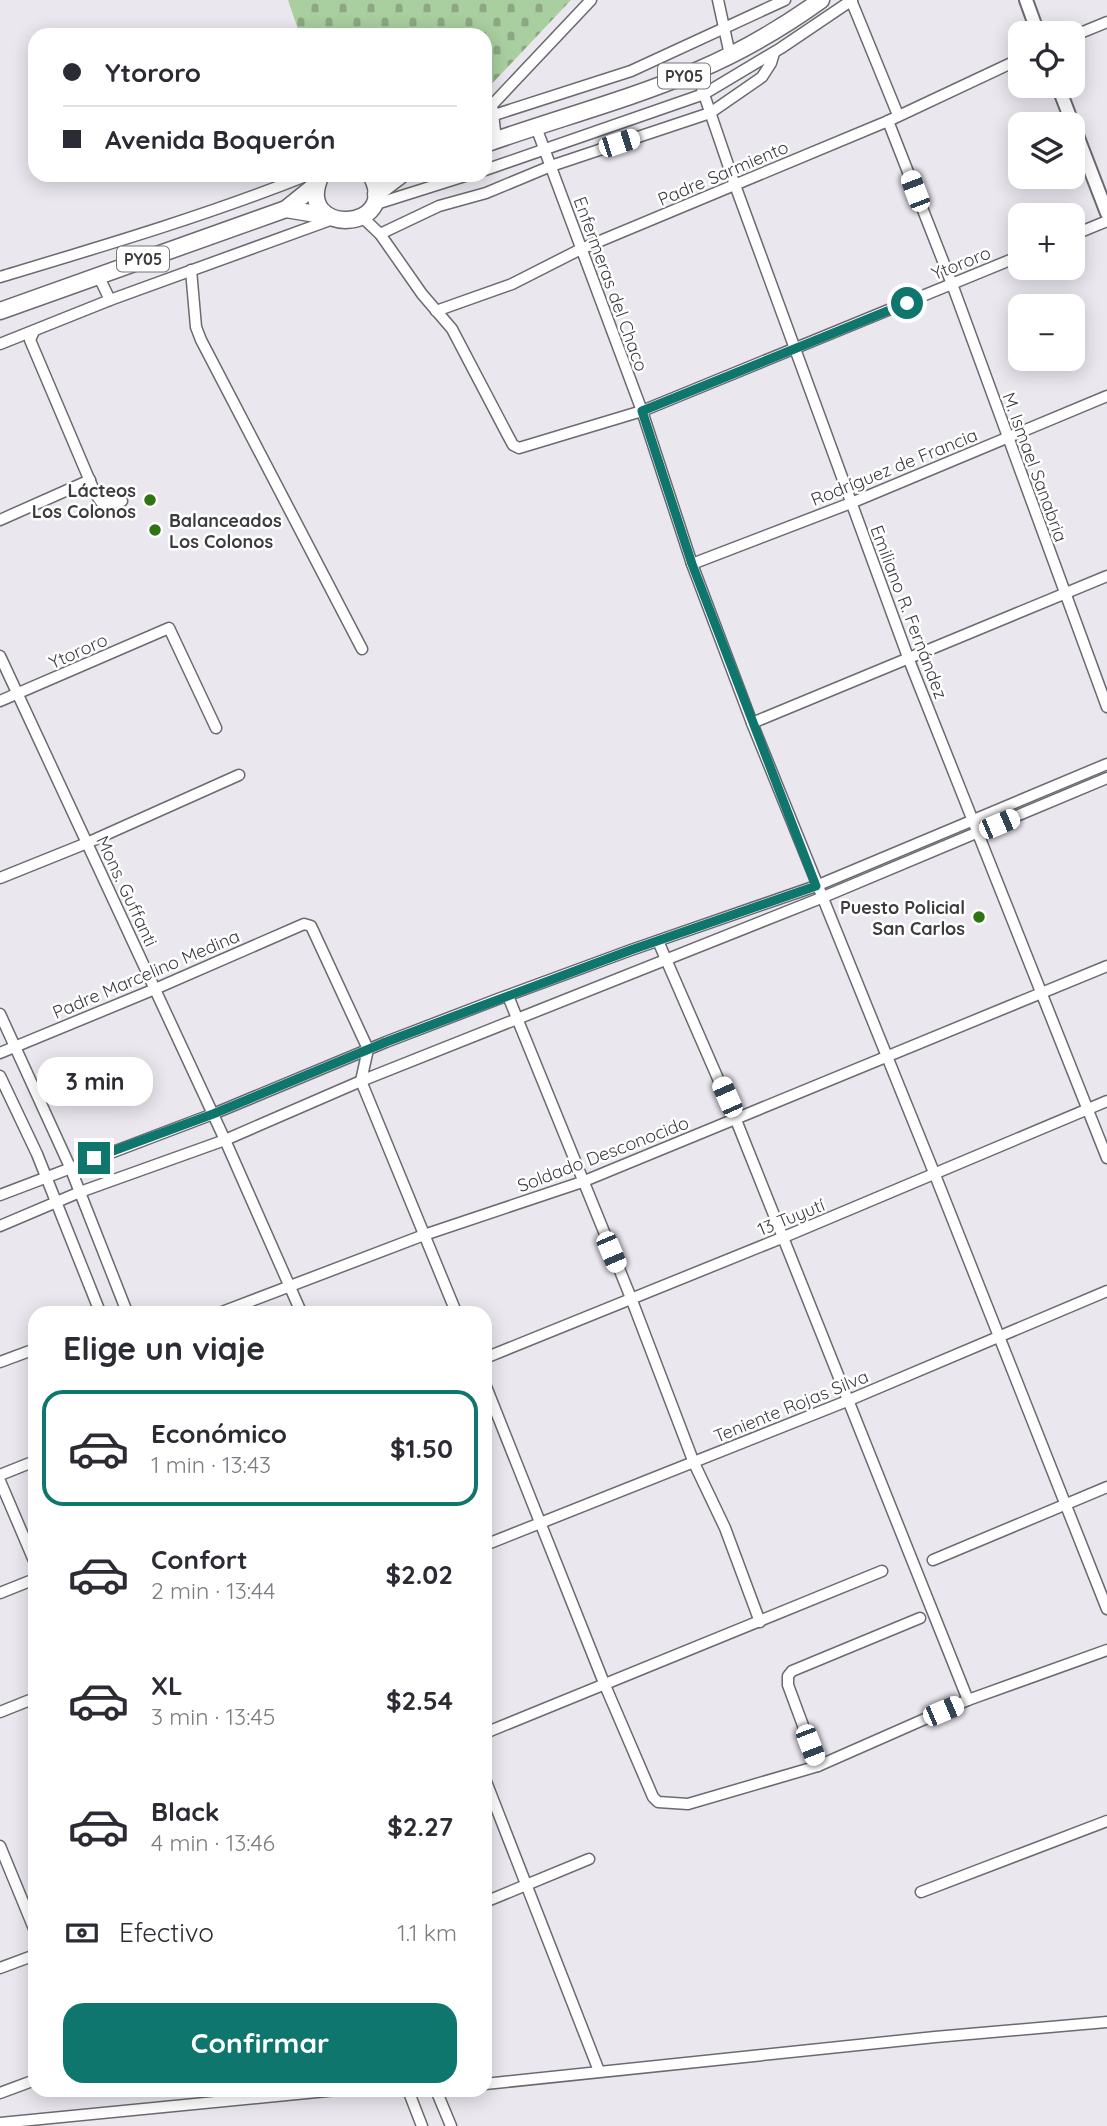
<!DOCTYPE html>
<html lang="es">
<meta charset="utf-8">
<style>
:root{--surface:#fff;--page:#f2f2f3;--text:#2b2b33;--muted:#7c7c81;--line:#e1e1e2;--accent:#0f766e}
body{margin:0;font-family:Quicksand,sans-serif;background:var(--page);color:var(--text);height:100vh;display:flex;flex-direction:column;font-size:26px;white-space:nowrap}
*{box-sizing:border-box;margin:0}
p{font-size:23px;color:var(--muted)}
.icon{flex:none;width:38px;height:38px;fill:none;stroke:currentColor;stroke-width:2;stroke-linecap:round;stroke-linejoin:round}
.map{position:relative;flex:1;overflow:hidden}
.side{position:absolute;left:28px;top:1306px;width:464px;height:791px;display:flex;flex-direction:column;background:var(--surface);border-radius:21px;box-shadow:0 4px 18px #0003}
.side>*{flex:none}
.banner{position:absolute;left:28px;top:28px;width:464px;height:154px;border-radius:21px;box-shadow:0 4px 18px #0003;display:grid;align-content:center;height:154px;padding:0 35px;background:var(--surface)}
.controls{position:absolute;left:1008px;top:21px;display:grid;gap:14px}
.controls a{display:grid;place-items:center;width:77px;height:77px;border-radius:14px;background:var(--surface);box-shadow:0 4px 18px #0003;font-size:35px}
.end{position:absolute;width:32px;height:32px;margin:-16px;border:9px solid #0f766e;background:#fff;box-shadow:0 0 0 4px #fff}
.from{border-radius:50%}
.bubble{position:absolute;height:49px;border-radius:21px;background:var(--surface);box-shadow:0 4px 18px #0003;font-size:23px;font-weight:700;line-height:49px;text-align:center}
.car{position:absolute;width:21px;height:42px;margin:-21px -10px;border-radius:9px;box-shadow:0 0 5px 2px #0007;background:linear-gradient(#fff 24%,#345 0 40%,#fff 0 76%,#345 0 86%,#fff 0)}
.banner b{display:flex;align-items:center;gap:24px;height:66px;font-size:26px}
.banner b+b{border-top:2px solid var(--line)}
.banner i{width:18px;height:18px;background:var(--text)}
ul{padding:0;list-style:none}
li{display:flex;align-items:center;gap:21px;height:116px;margin:0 14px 10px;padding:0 21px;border:4px solid transparent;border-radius:21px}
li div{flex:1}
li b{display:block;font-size:26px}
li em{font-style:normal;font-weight:700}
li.current{border-color:var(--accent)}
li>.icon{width:63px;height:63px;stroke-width:1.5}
h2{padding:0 35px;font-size:32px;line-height:84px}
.pay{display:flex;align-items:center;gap:18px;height:77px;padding:0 35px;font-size:26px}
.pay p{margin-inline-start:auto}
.primary-button{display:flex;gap:14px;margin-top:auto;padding:14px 35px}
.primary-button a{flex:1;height:80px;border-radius:21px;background:var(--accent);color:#fff;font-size:28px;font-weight:700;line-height:80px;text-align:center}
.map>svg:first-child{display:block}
.cemetery{fill:url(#cemetery-stones)}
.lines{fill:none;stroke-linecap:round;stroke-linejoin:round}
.minor-casing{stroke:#6c6970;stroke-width:13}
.tertiary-casing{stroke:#6c6970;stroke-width:16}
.trunk-casing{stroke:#6c6970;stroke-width:19}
.minor{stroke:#fff;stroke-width:10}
.tertiary{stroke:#fff;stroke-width:12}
.trunk{stroke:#fff;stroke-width:16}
.route{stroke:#0f766e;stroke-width:9}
.poi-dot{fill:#2f7313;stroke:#fff;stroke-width:2.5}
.labels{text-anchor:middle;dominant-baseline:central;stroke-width:5;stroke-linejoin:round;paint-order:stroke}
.shield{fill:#fff;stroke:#767678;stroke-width:2}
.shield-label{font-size:16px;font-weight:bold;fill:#3c3b3e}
.street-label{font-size:18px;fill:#3c3b3e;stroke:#fff}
.poi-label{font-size:18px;font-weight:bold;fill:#3c3b3e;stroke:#fff;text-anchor:end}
</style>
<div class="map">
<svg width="1107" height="2126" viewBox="0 0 1107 2126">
<defs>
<pattern id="cemetery-stones" width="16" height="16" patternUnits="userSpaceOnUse" patternTransform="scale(1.75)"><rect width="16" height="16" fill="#a9ce9f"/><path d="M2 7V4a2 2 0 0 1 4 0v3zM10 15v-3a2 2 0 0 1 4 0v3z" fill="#8ba883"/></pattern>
</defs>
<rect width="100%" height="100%" fill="#eae7ef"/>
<polygon class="cemetery" points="288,0 571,0 485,91 485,35 300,35"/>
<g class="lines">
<defs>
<g id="minor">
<polyline points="718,0 730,55"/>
<polyline points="851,0 898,115"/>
<polyline points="1073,36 1107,22"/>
<polyline points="696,71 735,185 909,660 1107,1158"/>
<polyline points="485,118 631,71 785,0"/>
<polyline points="888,121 952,284 1107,707"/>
<polyline points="536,127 642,411 692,564 752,723 935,1175 1107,1609"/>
<polyline points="496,140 492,105 591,0"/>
<polyline points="485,170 704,94 781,48 852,0"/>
<polyline points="373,205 468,175"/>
<polyline points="362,217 380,234 422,294 452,329 506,432 513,445 519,448 642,411 1020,256"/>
<polyline points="380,234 439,206 486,193 551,166 710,113 762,77 771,63 774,53"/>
<polyline points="1073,235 1107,221"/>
<polyline points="191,270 196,327 201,340 362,649"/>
<polyline points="98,275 110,300"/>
<path d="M0 277C103 246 208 215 308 175"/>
<polyline points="436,311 512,284 581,249 888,121 1020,59"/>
<polyline points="34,331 30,340 95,493 101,502 110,504 122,501"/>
<polyline points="0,344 110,300 333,219"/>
<polyline points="0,520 90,480"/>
<polyline points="692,564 851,503 1107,396"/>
<polyline points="0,656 225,1140 301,1312"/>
<polyline points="0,701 169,628 216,728"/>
<polyline points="752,723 1107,576"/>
<polyline points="0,878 87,843 239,775"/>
<polyline points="658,941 736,1120 968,1700"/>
<polyline points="508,996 631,1298 694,1463 725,1528 760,1622"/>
<polyline points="0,1014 70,1167 127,1312"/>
<polyline points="0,1053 155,989 304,924 311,926 368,1049 361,1081 456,1312"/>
<polyline points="0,1076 37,1154 100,1312"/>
<polyline points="0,1195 213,1114 386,1042 498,999 631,950 816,886 1107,764"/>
<polyline points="0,1226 80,1192 225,1140 361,1081 821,898 1107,778"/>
<polyline points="222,1312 424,1235 582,1182 1107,966"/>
<polyline points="485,1358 784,1237 1107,1101"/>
<polyline points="0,1362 35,1349"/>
<polyline points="485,1384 604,1683 653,1797 658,1802 688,1804 818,1766 968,1700 1107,1650"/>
<polyline points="0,1475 35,1461"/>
<polyline points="0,1481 35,1563"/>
<polyline points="485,1545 847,1401 1107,1291"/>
<polyline points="933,1560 1107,1487"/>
<polyline points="0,1593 35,1579"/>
<polyline points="0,1712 35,1698"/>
<polyline points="485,1733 882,1571"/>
<polyline points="818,1766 788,1685 788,1676 792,1671 920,1618"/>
<polyline points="485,1779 599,2071"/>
<polyline points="0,1846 35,1931"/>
<polyline points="921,1892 1107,1821"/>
<polyline points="485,1902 589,1859"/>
<polyline points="0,1968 35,1955"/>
<polyline points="485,2084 935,2037 1107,2022"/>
<polyline points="408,2090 422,2126"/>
<polyline points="436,2090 451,2126"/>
<polyline points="0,2093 35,2080"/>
<polyline points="0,2123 337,2090"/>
</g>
<g id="tertiary">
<polyline points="1026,0 1038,33"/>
<polyline points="1058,86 1107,213"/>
</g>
<g id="trunk">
<path d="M485 144C555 119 628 100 696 71 741 52 782 28 821 0"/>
<path d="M320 177C294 237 402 232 371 175"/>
<polyline points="376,194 401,175"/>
<polyline points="286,209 328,216"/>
<polyline points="0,311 286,209 317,184"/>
</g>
</defs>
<use href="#minor" class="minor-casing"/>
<use href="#tertiary" class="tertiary-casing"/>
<use href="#trunk" class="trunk-casing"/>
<use href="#minor" class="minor"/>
<use href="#tertiary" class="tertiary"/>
<use href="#trunk" class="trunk"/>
</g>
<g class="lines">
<polyline class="route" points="94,1158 213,1114 386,1042 476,1008 631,950 816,886 692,564 642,411 907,303"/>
</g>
<g class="poi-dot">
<circle cx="150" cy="500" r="7"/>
<circle cx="155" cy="530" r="7"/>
<circle cx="979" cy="917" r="7"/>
</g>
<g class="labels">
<g class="shield">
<rect x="658" y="63.5" width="52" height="25" rx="5"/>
<rect x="117" y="246.5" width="52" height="25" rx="5"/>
</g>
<g class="shield-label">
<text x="684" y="76">PY05</text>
<text x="143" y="259">PY05</text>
</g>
<g class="street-label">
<text transform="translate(723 173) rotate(-23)">Padre Sarmiento</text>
<text transform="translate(961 263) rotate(-22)">Ytororo</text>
<text transform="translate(611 284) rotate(70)">Enfermeras del Chaco</text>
<text transform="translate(894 467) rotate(-22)">Rodríguez de Francia</text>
<text transform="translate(1035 467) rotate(70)">M. Ismael Sanabria</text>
<text transform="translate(909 612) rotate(69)">Emiliano R. Fernández</text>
<text transform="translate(78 651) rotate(-24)">Ytororo</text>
<text transform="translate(127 891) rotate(65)">Mons. Guffanti</text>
<text transform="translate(146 974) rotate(-23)">Padre Marcelino Medina</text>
<text transform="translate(603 1154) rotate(-21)">Soldado Desconocido</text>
<text transform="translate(791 1217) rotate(-22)">13 Tuyutí</text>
<text transform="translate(791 1406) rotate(-22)">Teniente Rojas Silva</text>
</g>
<g class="poi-label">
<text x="136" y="490">Lácteos<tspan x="136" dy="21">Los Colonos</tspan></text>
<text x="169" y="520" text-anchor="start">Balanceados<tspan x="169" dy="21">Los Colonos</tspan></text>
<text x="965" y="907">Puesto Policial<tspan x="965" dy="21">San Carlos</tspan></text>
</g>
</g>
</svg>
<div class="controls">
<a><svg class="icon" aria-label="locate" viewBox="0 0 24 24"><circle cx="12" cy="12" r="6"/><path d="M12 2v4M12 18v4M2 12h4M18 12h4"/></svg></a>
<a><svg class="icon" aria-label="layers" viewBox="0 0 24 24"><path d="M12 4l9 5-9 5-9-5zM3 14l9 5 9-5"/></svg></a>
<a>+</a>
<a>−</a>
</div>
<i class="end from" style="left:907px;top:303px"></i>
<i class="end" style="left:94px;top:1158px"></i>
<div class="bubble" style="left:37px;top:1057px;width:116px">3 min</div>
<i class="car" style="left:619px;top:143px;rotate:72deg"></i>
<i class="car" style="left:915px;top:191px;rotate:339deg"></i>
<i class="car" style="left:999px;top:824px;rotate:67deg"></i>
<i class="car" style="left:727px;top:1097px;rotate:336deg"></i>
<i class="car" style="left:611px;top:1252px;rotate:157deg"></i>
<i class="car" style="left:943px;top:1711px;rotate:67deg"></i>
<i class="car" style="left:810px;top:1745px;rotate:159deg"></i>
<div class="banner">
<b><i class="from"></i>Ytororo</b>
<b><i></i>Avenida Boquerón</b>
</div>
<section class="side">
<h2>Elige un viaje</h2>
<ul>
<li class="current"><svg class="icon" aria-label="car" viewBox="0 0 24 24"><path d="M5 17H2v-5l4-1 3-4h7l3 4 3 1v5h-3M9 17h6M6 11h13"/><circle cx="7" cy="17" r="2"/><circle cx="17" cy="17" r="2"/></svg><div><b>Económico</b><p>1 min · 13:43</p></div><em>$1.50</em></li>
<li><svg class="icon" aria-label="car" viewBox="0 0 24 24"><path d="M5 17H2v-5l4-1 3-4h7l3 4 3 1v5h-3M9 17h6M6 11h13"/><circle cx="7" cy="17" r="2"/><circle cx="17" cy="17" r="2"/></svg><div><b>Confort</b><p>2 min · 13:44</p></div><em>$2.02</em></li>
<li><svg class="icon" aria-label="car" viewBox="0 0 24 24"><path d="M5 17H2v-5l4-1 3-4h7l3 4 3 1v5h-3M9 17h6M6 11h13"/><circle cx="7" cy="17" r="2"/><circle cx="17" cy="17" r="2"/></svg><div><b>XL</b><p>3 min · 13:45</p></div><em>$2.54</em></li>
<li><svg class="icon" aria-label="car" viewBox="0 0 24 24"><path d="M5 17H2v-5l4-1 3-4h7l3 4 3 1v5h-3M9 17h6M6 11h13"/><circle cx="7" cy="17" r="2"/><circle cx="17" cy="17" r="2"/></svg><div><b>Black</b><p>4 min · 13:46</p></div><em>$2.27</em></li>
</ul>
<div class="pay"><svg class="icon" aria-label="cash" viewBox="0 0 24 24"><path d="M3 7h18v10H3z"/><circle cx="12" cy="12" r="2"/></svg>Efectivo<p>1.1 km</p></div>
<div class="primary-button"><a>Confirmar</a></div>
</section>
</div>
